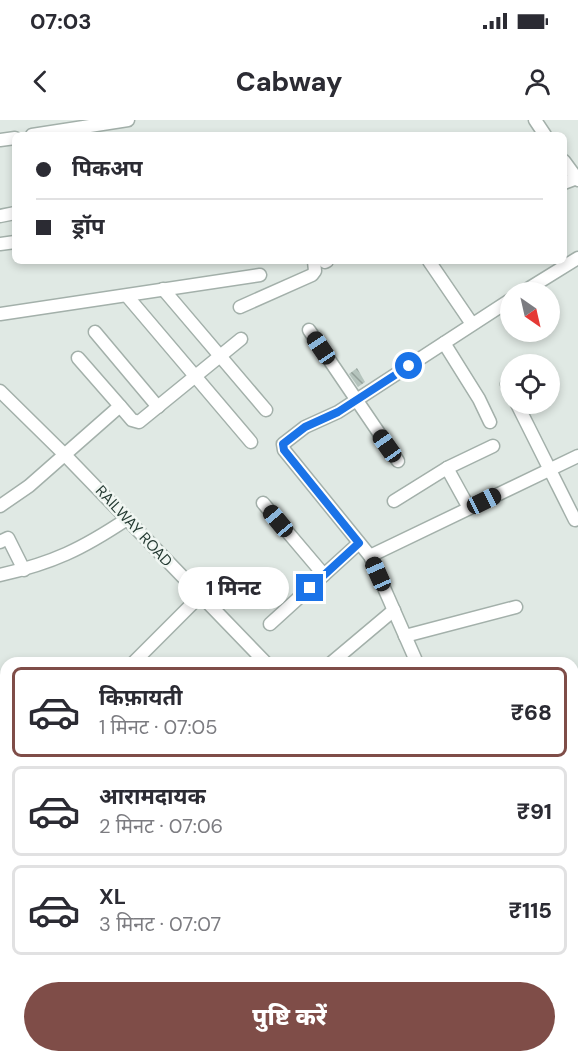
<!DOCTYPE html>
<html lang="hi">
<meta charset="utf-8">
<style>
:root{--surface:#fff;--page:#f2f2f3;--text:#2b2b33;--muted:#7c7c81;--line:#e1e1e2;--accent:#7f4d48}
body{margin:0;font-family:"DM Sans","Noto Sans Devanagari",sans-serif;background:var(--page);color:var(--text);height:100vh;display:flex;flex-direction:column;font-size:22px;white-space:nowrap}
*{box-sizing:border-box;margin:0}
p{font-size:20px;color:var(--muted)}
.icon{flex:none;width:33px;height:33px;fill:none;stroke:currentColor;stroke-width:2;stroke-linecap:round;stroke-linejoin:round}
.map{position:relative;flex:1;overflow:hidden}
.drawer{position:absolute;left:0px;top:537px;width:579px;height:406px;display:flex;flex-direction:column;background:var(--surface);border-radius:18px 18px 0 0;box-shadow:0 3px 9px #0003}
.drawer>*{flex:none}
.guide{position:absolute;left:12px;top:12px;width:555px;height:132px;border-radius:9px;box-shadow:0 3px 9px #0003;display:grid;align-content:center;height:132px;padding:0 24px;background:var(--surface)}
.needle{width:39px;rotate:146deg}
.fabs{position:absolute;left:500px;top:162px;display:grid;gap:12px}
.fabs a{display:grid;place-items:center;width:60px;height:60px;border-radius:50%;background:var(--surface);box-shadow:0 3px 9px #0003;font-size:30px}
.end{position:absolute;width:27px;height:27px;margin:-14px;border:8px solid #1a73e8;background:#fff;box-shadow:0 0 0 3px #fff}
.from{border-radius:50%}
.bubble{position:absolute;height:42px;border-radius:21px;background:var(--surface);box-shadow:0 3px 9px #0003;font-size:20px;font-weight:800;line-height:42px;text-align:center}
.car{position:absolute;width:18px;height:36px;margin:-18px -9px;border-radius:8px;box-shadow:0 0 4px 2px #0007;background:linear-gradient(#222 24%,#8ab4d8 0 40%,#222 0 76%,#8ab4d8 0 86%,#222 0)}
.guide b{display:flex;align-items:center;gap:21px;height:57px;font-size:22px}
.guide b+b{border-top:2px solid var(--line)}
.guide i{width:15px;height:15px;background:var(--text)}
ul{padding:10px 0 0;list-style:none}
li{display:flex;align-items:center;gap:18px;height:90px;margin:0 12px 9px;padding:0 12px;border:3px solid var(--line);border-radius:9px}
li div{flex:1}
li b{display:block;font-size:22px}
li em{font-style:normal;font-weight:800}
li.current{border-color:var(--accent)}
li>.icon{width:54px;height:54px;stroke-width:1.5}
.cta{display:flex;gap:12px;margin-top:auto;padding:12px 24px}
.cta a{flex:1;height:69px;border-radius:36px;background:var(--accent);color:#fff;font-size:24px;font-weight:800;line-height:69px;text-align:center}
.status{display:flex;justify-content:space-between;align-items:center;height:42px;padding:0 30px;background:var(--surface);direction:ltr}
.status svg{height:16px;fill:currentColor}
header{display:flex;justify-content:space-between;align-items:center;height:78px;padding:0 24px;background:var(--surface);font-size:27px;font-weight:800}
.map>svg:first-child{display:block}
.building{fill:url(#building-back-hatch)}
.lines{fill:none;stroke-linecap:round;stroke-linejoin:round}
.minor-casing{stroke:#a3b0aa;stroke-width:15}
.highway-casing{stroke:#bdc3c1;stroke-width:20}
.minor{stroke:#fff;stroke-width:12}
.highway{stroke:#306253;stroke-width:16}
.route{stroke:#1a73e8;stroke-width:8}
.labels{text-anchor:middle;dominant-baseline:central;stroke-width:5;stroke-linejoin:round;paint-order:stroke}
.street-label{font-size:15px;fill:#223830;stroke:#f0f6f2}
</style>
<div class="status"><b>07:03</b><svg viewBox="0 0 49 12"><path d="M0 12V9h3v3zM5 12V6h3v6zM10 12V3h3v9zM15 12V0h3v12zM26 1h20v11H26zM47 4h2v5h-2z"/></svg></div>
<header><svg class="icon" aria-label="back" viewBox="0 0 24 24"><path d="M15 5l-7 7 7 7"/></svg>Cabway<svg class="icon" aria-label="person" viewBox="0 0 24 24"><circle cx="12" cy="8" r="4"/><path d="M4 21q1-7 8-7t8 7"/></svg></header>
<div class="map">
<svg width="578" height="943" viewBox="0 0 578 943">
<defs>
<pattern id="building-back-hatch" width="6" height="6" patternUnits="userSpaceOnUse" patternTransform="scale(1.5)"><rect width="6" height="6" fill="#b5c4bd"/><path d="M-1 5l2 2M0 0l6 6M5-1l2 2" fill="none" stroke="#93a09a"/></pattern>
</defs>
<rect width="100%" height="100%" fill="#e0e9e4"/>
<polygon class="building" points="357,248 365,262 358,267 349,254"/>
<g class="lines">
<defs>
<g id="minor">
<polyline points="535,0 545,15"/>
<polyline points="32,15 128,0"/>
<polyline points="0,20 15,18"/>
<polyline points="564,41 578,60"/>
<polyline points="564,63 577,58"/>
<polyline points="0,96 15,93"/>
<polyline points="0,124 15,122"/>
<polyline points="429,141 472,204"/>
<polyline points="325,142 327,141"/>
<polyline points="163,169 266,290"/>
<polyline points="523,172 578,138"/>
<polyline points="127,176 251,322"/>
<polyline points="240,187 312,155 315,151 314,141"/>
<polyline points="0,194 260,155"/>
<polyline points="309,210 398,341"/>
<polyline points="95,212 158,287"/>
<polyline points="444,223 479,279 490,302"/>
<polyline points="78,238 120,286"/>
<polyline points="507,264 510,270"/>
<polyline points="0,271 65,335 266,543"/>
<polyline points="517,284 575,400"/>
<polyline points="447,348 469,388"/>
<polyline points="394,381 447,348 493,326"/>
<polyline points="263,383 324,455"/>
<polyline points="0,386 29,366 120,286 132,300 139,302 241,219"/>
<polyline points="0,422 8,418 24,450"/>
<polyline points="370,436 578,336"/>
<path d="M0 455C53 443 82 429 127 399"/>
<polyline points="270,504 359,423"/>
<polyline points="405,516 516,487"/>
<polyline points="133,543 200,476"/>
<polyline points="331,543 394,490"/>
<polyline points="417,543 370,436 284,330 283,324 305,307 338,292 510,180"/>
<polyline points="0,617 6,611"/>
<polyline points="0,702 6,699"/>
<polyline points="573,709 578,707"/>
<polyline points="0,754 6,751"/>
<polyline points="573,801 578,801"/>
<polyline points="0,816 6,813"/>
<polyline points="573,929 578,926"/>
<polyline points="55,938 59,943"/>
<polyline points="122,938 125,943"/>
<polyline points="428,938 429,943"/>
<polyline points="33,943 43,938"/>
<polyline points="295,943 305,938"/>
<polyline points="542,943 554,938"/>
</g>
<g id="highway">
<polyline points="0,565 6,570"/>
<polyline points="373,938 376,943"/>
</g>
</defs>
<use href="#minor" class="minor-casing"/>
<use href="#highway" class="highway-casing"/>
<use href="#minor" class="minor"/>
<use href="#highway" class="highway"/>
</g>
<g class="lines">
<polyline class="route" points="310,468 359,423 284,330 283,324 305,307 338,292 409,246"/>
</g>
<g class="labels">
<g class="street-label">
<text transform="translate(134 406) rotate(47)">RAILWAY ROAD</text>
</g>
</g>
</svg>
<div class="fabs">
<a><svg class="needle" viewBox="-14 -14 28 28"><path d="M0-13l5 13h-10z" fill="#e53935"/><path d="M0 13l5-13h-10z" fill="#7c7c81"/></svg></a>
<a><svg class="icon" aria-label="locate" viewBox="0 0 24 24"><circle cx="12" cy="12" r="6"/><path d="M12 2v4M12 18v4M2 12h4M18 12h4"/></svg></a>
</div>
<i class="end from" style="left:409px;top:246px"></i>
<i class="end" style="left:310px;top:468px"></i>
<div class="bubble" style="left:178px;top:447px;width:111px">1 मिनट</div>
<i class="car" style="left:321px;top:228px;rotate:326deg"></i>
<i class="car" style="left:387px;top:326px;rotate:325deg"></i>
<i class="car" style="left:484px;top:381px;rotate:64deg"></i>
<i class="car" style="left:278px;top:401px;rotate:320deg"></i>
<i class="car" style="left:378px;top:454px;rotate:336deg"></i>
<div class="guide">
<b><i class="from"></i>पिकअप</b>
<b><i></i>ड्रॉप</b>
</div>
<section class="drawer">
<ul>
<li class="current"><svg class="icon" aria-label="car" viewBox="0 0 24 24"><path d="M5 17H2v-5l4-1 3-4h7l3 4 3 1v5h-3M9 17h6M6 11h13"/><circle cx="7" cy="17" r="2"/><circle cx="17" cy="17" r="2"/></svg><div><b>किफ़ायती</b><p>1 मिनट · 07:05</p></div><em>₹68</em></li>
<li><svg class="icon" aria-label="car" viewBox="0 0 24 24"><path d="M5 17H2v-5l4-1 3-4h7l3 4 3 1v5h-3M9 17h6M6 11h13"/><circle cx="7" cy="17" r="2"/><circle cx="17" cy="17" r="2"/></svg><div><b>आरामदायक</b><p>2 मिनट · 07:06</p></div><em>₹91</em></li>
<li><svg class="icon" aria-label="car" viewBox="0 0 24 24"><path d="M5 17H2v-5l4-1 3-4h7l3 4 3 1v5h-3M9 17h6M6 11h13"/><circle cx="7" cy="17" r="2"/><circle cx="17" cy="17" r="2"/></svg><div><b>XL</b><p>3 मिनट · 07:07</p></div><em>₹115</em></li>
</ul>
<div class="cta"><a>पुष्टि करें</a></div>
</section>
</div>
